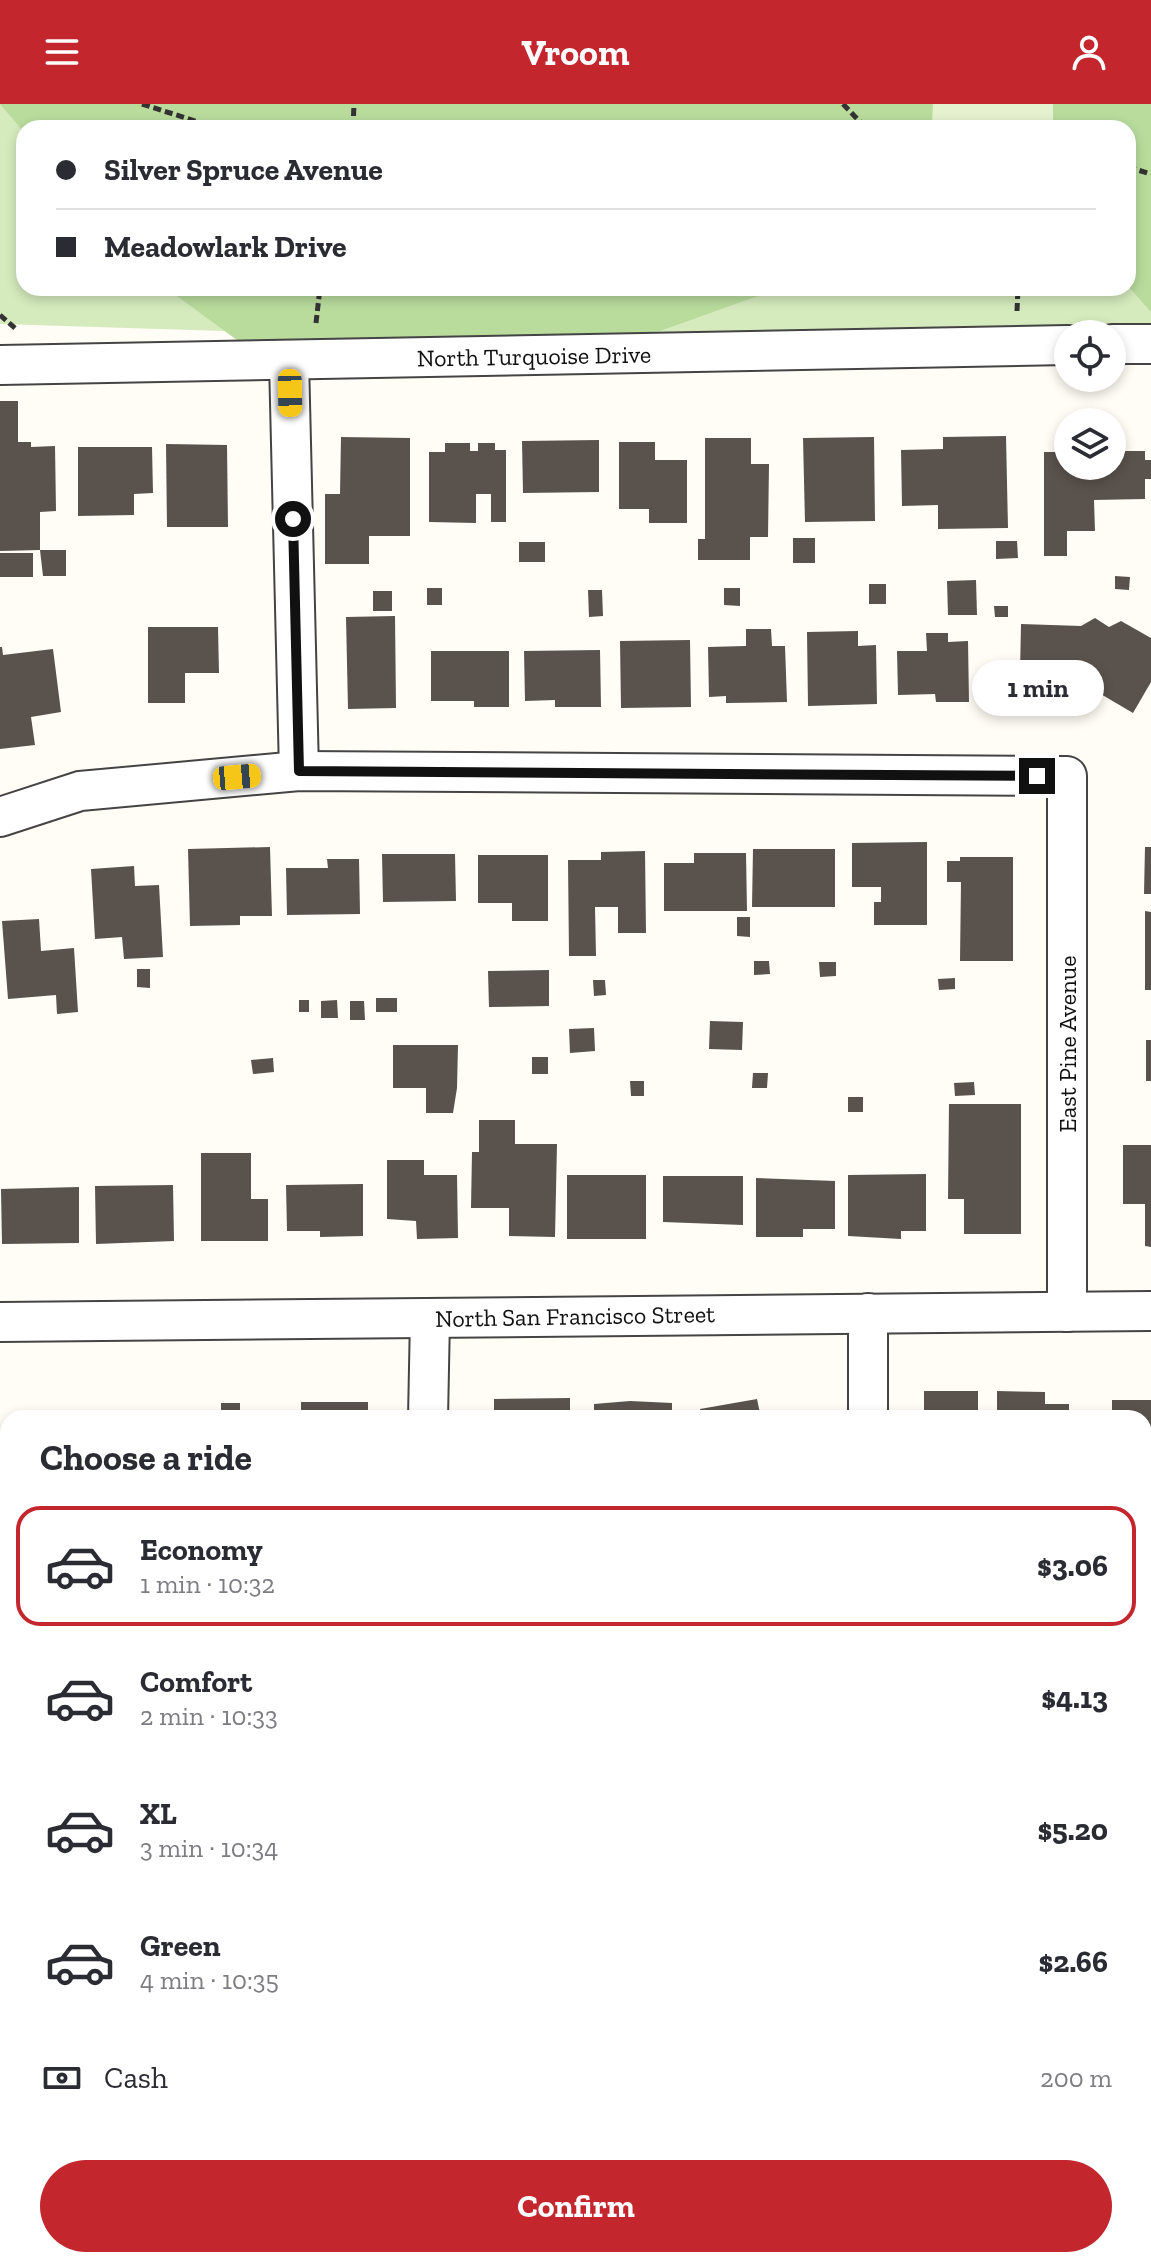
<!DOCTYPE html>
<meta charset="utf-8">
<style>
:root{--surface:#fff;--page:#f7f7f7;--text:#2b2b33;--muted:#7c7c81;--line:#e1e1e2;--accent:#c4262e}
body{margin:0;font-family:"Zilla Slab",serif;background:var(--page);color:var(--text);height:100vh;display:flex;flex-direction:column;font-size:30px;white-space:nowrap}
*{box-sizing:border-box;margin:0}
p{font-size:26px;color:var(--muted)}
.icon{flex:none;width:44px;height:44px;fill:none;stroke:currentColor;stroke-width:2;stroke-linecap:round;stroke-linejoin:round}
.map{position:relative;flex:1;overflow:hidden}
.side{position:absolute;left:0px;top:1306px;width:1152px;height:858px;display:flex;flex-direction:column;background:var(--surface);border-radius:24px 24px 0 0;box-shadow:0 4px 12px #0003}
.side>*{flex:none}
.hud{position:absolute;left:16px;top:16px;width:1120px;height:176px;border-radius:24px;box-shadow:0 4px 12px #0003;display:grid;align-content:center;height:176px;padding:0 40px;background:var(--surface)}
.controls{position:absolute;left:1054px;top:216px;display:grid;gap:16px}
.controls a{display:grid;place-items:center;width:72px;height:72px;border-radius:50%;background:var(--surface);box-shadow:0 4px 12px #0003;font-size:40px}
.end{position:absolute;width:36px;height:36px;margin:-18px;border:10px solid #111;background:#fff;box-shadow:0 0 0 4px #fff}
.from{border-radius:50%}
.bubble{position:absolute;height:56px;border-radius:28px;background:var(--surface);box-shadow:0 4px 12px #0003;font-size:26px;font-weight:700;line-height:56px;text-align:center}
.car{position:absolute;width:24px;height:48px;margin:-24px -12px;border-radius:10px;box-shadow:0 0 6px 2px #0007;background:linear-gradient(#f5c518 24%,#345 0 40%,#f5c518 0 76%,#345 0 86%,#f5c518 0)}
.hud b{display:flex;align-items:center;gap:28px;height:76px;font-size:30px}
.hud b+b{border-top:2px solid var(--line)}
.hud i{width:20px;height:20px;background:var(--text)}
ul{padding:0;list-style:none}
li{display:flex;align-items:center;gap:24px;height:120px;margin:0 16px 12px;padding:0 24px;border:4px solid transparent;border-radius:24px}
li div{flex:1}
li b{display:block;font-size:30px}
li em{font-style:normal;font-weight:700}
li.active{border-color:var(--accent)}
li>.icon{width:72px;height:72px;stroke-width:1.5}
h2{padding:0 40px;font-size:36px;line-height:96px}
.pay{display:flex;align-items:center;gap:20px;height:88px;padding:0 40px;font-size:30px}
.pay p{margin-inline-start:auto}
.action{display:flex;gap:16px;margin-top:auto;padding:16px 40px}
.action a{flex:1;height:92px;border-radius:48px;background:var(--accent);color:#fff;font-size:32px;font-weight:700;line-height:92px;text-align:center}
header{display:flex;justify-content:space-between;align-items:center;height:104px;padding:0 40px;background:var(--accent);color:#fff;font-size:36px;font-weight:700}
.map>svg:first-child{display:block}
.green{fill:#d5ebbd;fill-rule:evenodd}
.forest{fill:#b9dc9c}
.pitch{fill:#e6f2cf}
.building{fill:#5a524d}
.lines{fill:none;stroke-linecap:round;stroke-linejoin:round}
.service-casing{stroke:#444;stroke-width:24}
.minor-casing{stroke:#444;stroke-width:42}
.path{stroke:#333;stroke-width:5;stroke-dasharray:8 4;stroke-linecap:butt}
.service{stroke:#fff;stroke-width:20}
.minor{stroke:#fff;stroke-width:38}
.route{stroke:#111;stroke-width:10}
.labels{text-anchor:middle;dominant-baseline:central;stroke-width:8;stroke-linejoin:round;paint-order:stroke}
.street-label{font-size:24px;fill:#111;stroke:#fff}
</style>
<header><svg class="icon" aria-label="menu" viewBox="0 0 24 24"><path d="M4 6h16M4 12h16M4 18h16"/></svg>Vroom<svg class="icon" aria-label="person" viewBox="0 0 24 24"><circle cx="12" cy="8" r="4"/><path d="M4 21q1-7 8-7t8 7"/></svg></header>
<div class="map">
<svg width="1151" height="2163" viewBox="0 0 1151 2163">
<rect width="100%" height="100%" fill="#fffdf5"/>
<path class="green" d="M0 0H1151V240L1112 230H1068L831 246 0 220ZM24 24H1128V184H24Z"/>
<g class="forest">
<polygon points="0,0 1151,0 1151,208 1128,182 1128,24 24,24 24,28"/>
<polygon points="166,184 780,184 660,227 378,260 256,250"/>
</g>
<polygon class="pitch" points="933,0 1053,0 1053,23 932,18"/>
<g class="building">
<polygon points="0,297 18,297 18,338 31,338 31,343 55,342 56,407 40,408 40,446 66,446 66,472 43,472 40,446 0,447"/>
<polygon points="1006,332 1008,424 938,425 938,401 902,402 901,346 943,345 943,333"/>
<polygon points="341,333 410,334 410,432 369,432 369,460 325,460 325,390 340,390"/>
<polygon points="874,333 875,417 805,418 803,334"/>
<polygon points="705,334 751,334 751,360 769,360 768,433 750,433 750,456 698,456 698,435 705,435"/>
<polygon points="599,336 599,388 523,389 522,337"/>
<polygon points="1063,336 1068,336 1068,362 1112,362 1112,347 1145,347 1145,356 1151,356 1151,375 1145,375 1145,395 1094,396 1095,427 1067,427 1067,452 1044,452 1044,348 1063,348"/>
<polygon points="619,338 655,338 655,356 687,356 687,419 649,419 649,405 619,405"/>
<polygon points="445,339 470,339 470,347 478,347 478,339 495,339 495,346 506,346 506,418 491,418 491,390 476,390 476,419 429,418 429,348 445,348"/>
<polygon points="166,340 227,341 228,423 167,423"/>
<polygon points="78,343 152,343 153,389 134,390 134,411 78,412"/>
<rect x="793" y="434" width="22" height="25"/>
<polygon points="996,437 1017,437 1018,454 996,455"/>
<rect x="519" y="438" width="26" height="20"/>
<rect x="0" y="449" width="33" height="24"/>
<polygon points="1115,472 1130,473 1129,486 1115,485"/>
<polygon points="976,476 977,511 948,511 947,477"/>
<rect x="869" y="480" width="17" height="20"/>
<rect x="427" y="484" width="15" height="17"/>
<polygon points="724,484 740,484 740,502 724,501"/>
<polygon points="588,486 602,486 603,512 589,513"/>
<rect x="373" y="487" width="19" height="20"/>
<polygon points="994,502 1008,502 1008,513 995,513"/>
<polygon points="395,512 396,604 348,605 346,513"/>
<polygon points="1095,514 1109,523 1121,517 1151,534 1151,578 1133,609 1065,569 1020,568 1021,520 1081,522"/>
<polygon points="148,523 218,523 219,569 185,569 185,599 148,599"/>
<polygon points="746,525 771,525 772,542 785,542 787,598 726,599 726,592 709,593 708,543 746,542"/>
<polygon points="858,527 858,542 876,541 877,600 808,602 807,528"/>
<polygon points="926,529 948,529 948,538 968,537 969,598 936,598 935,590 898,591 897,547 927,547"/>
<polygon points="690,536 691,603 621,604 620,537"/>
<polygon points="0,543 2,543 3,551 53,545 61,608 31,613 35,641 0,645"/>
<polygon points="600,546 601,603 555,603 555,596 525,597 524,547"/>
<polygon points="431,547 509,547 509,603 474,603 474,597 431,597"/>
<polygon points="927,738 927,821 874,821 874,798 881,798 881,783 852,783 852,739"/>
<polygon points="270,743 272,812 240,812 240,821 190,822 188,745"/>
<polygon points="1145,743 1151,743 1151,790 1144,790"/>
<polygon points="753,745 835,745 835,803 752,803"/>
<polygon points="645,747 646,829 618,829 618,803 595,803 596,852 569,852 568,756 601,756 601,748"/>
<polygon points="694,749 746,749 747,807 664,807 664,759 694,759"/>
<polygon points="382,750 455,750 456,797 383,798"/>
<polygon points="478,751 548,751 548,817 512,817 512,799 478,799"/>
<polygon points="960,753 1013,753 1013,857 960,857 961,778 947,778 947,757 960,757"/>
<polygon points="327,755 359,755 360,810 287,811 286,764 328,764"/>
<polygon points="134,762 135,782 159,781 163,853 124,855 122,833 95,835 91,765"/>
<polygon points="1145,807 1151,808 1151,886 1145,886"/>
<polygon points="737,813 750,813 750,833 737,832"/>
<polygon points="39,815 41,847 74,844 78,908 57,910 56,891 8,895 2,817"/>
<polygon points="754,857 769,857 770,870 754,871"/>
<polygon points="819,858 836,858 836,872 820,873"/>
<polygon points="137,865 150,865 150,884 137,883"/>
<polygon points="549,866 549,902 489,903 488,867"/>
<polygon points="955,874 955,885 939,886 938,875"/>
<polygon points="593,876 605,876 606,891 594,892"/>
<rect x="376" y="894" width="21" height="14"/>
<rect x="299" y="896" width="10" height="12"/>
<polygon points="337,896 338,914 321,914 321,897"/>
<polygon points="350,897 364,897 365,916 350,916"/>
<polygon points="710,917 743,918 742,946 709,945"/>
<polygon points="594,924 595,947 570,949 569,925"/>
<rect x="1146" y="936" width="5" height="41"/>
<polygon points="393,941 458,941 457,984 453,1009 426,1009 426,984 393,984"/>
<rect x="532" y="953" width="16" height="17"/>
<polygon points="273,954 274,968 253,970 251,956"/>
<polygon points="753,969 768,969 767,984 752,984"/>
<polygon points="630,977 644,977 644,992 631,992"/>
<polygon points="974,978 975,991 955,992 954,979"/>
<rect x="848" y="993" width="15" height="15"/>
<polygon points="949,1000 1021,1000 1021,1130 964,1130 964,1095 948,1095"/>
<polygon points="479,1016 515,1016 515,1040 557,1040 555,1133 509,1132 509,1104 471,1104 472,1048 479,1048"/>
<polygon points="1123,1041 1151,1041 1151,1143 1145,1142 1145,1100 1123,1100"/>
<polygon points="201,1049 251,1049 251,1095 268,1095 268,1137 201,1137"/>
<polygon points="387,1056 424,1056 424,1071 457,1071 458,1134 417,1135 416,1117 387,1115"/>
<polygon points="926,1070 926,1127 901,1127 901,1135 848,1132 848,1071"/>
<rect x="567" y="1071" width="79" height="64"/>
<polygon points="663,1072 743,1072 743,1121 663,1118"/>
<polygon points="756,1074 835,1077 835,1125 803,1125 803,1133 756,1133"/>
<polygon points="363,1080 363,1132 320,1133 320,1127 287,1127 286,1081"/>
<polygon points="173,1081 174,1137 96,1140 95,1082"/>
<polygon points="79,1083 79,1139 2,1140 1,1085"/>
<rect x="924" y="1287" width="54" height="27"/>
<polygon points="997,1287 1045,1288 1045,1300 1069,1300 1069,1314 997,1314"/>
<polygon points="570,1294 570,1314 494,1314 494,1295"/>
<polygon points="757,1295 761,1314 702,1314 700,1305"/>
<polygon points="1112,1296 1151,1296 1151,1387 1144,1387 1144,1314 1112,1314"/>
<polygon points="630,1297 672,1299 672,1314 594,1314 594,1300"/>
<rect x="301" y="1298" width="67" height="16"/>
<polygon points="221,1299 240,1299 240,1308 284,1307 284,1314 202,1314 201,1308 221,1308"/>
<rect x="26" y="1308" width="130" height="6"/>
<rect x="1144" y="1494" width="7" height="112"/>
<polygon points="6,1518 8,1518 8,1553 2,1553"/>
<rect x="1144" y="1625" width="7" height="109"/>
<polygon points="6,1628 8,1629 8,1668 1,1667"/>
<rect x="1144" y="1742" width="7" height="111"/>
<polygon points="0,1859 8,1860 8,1924 0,1923"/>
<rect x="1144" y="1863" width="7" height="109"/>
<rect x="1144" y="1981" width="7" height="47"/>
<polygon points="1144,2045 1151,2052 1150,2146 1144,2153"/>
<polygon points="40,2156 99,2156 98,2163 40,2163"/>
<rect x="942" y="2156" width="64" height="7"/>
</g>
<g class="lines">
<defs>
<polyline id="service" points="1144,1440 1151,1440"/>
<g id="minor">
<polyline points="1112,240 1151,240"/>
<polyline points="289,257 299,667"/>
<polyline points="0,261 1068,241"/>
<polyline points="0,713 80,687 299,667 1067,672 1067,1208"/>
<polyline points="868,1209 868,1314"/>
<polyline points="0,1218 1151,1207"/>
<polyline points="428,1314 430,1214"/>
<polyline points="0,1779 8,1780"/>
<polyline points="869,2156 869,2163"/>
</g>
</defs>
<use href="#service" class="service-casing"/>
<use href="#minor" class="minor-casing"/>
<g class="path">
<polyline points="142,0 217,24"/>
<polyline points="843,0 866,24"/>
<polyline points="353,24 354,0"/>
<polyline points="1128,63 1151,70"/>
<polyline points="1017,207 1018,184"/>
<polyline points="0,211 17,226"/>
<polyline points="316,219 320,184"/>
</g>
<use href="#service" class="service"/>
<use href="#minor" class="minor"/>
</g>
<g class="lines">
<polyline class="route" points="293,415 299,667 1037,672"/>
</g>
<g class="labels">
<g class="street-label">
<text transform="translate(534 252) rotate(-1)">North Turquoise Drive</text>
<text transform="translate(1067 940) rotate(-90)">East Pine Avenue</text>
<text transform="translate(575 1212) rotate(-1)">North San Francisco Street</text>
</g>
</g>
</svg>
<div class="controls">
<a><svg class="icon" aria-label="locate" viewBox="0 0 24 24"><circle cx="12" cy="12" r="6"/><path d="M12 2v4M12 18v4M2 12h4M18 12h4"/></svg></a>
<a><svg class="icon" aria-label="layers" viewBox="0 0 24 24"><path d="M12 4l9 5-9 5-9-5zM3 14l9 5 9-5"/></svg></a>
</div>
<i class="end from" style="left:293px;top:415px"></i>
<i class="end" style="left:1037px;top:672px"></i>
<div class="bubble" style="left:972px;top:556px;width:132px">1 min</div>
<i class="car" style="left:290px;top:289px;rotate:179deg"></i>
<i class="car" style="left:237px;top:673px;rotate:85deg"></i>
<div class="hud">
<b><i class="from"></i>Silver Spruce Avenue</b>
<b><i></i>Meadowlark Drive</b>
</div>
<section class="side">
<h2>Choose a ride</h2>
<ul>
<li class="active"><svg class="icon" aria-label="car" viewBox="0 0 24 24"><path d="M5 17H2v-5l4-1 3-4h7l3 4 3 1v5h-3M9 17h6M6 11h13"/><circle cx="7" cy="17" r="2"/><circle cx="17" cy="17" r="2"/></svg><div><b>Economy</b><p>1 min · 10:32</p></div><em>$3.06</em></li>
<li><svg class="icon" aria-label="car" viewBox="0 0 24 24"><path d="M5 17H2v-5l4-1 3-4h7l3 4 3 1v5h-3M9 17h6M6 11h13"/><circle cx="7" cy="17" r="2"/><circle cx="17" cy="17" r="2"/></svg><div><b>Comfort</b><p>2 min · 10:33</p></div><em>$4.13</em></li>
<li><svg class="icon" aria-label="car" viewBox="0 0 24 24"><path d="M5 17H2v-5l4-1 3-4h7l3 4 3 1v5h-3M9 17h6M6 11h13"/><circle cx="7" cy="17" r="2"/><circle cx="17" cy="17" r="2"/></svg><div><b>XL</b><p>3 min · 10:34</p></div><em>$5.20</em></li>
<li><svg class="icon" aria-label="car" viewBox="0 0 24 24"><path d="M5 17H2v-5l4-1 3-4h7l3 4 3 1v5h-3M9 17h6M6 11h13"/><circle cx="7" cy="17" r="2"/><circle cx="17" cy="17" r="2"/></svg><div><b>Green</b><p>4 min · 10:35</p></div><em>$2.66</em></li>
</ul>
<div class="pay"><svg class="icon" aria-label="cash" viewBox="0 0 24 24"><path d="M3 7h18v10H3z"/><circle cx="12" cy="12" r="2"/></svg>Cash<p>200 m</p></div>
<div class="action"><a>Confirm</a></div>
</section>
</div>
